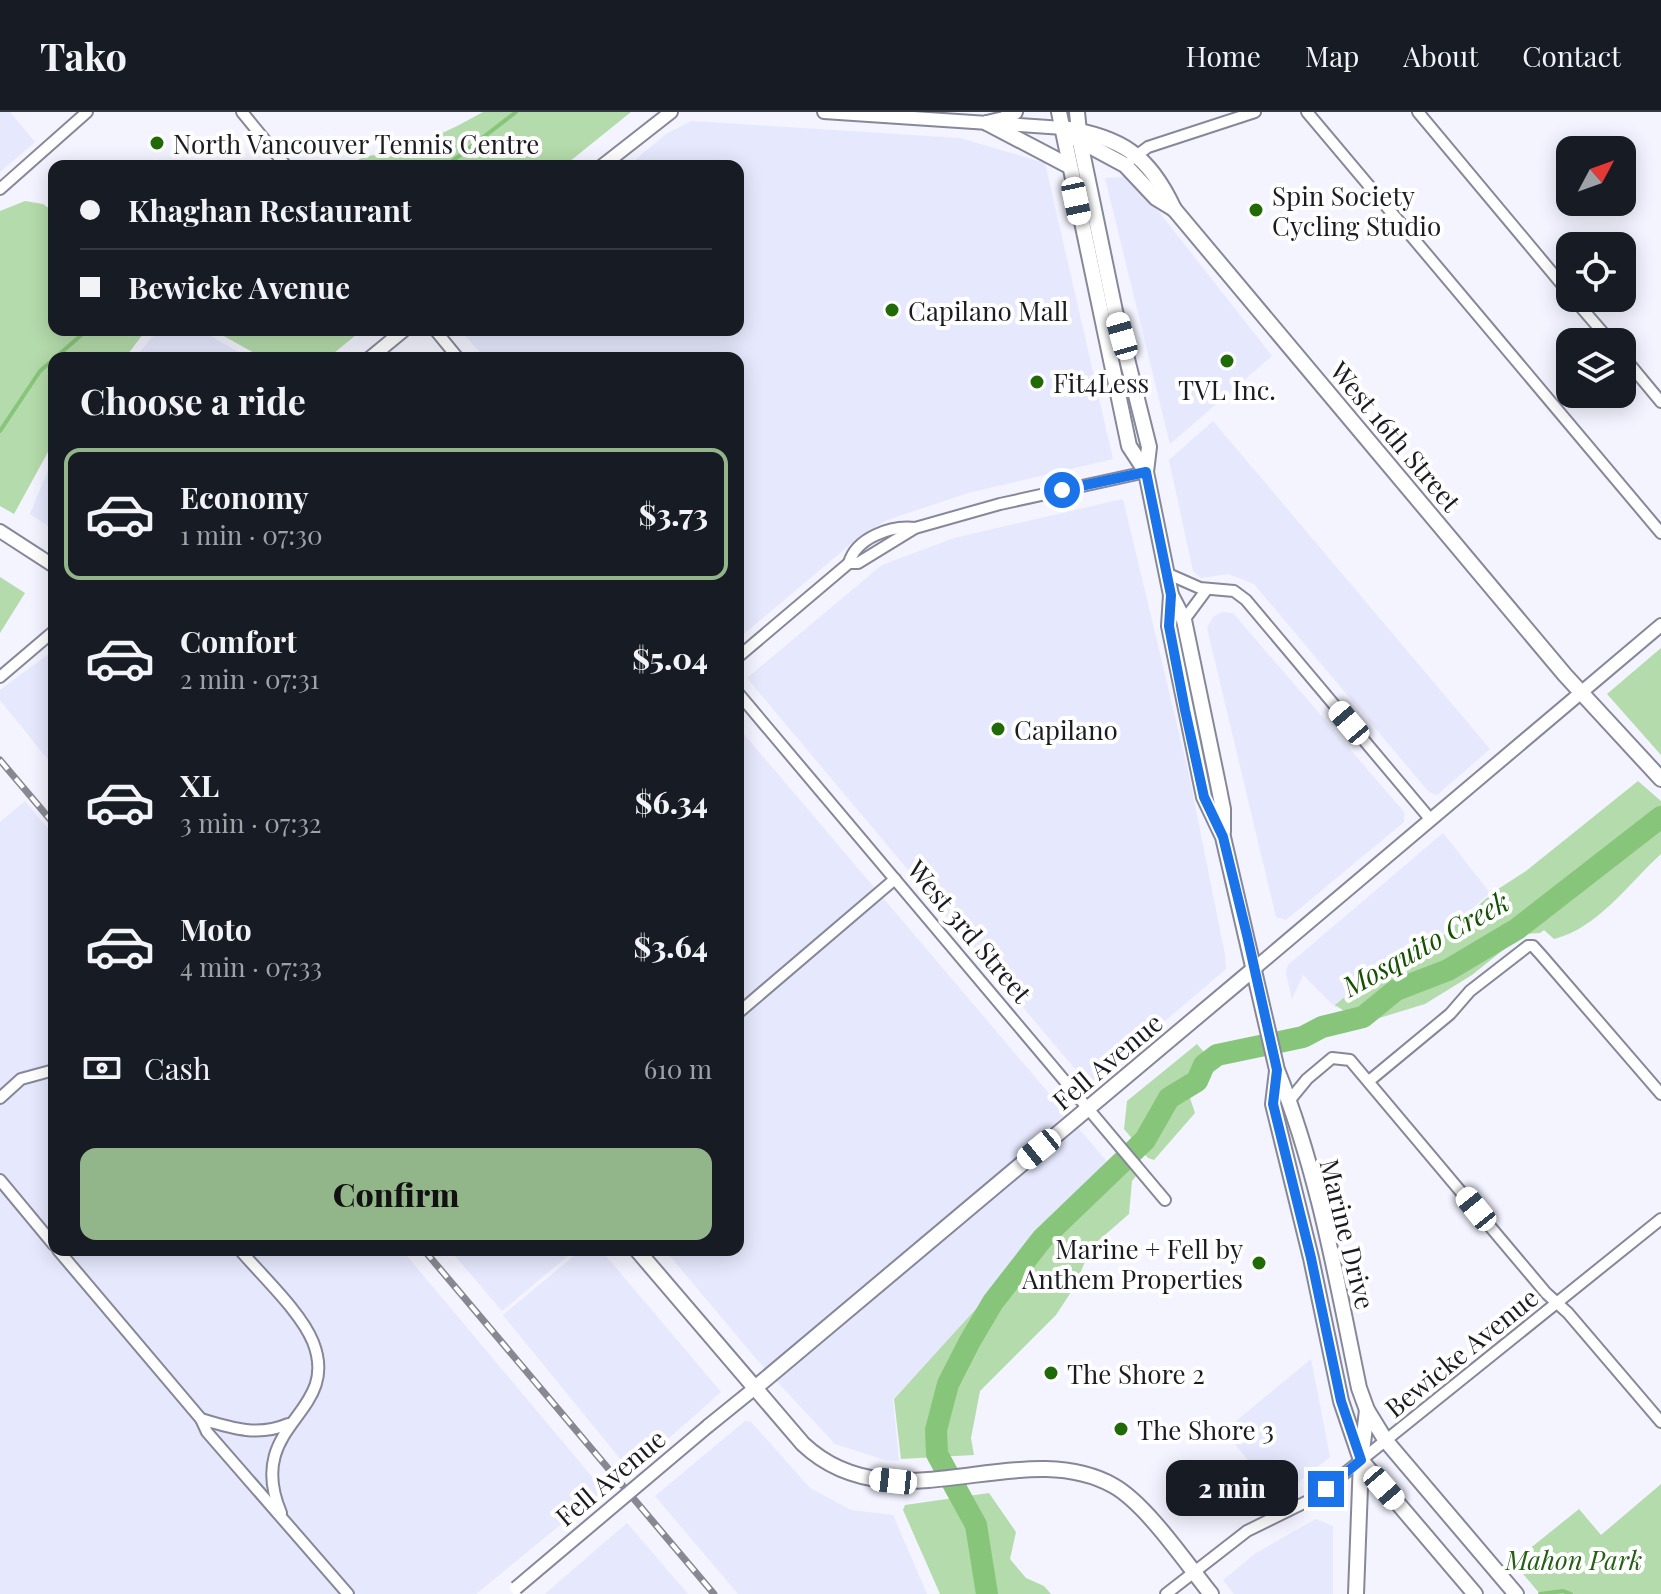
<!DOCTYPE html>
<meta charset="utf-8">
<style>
:root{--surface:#171b24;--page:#242831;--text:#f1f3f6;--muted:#9ea1a6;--line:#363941;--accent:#93b58a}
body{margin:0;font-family:"Playfair Display",serif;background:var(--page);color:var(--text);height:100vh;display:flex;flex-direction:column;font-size:30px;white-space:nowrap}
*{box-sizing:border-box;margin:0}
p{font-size:26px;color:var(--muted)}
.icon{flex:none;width:44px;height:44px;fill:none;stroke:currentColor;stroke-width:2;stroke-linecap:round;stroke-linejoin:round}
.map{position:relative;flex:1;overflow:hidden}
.panel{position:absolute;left:48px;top:240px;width:696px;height:904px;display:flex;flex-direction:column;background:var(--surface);border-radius:16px;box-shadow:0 4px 20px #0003}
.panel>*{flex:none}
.banner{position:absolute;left:48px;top:48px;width:696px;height:176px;border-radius:16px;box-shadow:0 4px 20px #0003;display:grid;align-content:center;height:176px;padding:0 32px;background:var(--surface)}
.needle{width:52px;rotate:49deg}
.buttons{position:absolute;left:1556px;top:24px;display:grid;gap:16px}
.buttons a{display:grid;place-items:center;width:80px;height:80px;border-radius:16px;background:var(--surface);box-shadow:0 4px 20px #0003;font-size:40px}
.end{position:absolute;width:36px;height:36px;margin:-18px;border:10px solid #1a73e8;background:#fff;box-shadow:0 0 0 4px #fff}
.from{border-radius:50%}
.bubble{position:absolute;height:56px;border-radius:16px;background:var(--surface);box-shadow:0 4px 20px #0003;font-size:26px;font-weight:800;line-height:56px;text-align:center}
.car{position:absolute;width:24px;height:48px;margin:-24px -12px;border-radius:10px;box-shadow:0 0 6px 2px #0007;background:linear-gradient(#fff 24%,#345 0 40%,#fff 0 76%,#345 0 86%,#fff 0)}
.banner b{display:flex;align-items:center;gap:28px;height:76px;font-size:30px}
.banner b+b{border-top:2px solid var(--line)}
.banner i{width:20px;height:20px;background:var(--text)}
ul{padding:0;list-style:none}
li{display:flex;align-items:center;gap:24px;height:132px;margin:0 16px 12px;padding:0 16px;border:4px solid transparent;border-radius:16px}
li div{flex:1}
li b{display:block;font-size:30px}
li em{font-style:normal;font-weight:800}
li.on{border-color:var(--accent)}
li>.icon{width:72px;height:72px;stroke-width:1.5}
h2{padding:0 32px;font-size:36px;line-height:96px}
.pay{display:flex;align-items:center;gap:20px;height:88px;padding:0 32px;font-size:30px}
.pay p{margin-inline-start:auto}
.cta{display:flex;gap:16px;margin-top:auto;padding:16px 32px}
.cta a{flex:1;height:92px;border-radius:16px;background:var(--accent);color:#111;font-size:32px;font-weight:800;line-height:92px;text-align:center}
header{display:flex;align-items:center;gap:48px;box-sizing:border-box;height:112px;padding:0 40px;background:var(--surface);border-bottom:2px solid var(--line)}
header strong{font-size:38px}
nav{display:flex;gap:44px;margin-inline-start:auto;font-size:28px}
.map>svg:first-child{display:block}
.built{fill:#e6e8fd}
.green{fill:#b4dbab}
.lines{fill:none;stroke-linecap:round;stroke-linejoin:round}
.stream{stroke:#87c57a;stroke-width:4}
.river{stroke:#87c57a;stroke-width:22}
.minor-casing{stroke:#868899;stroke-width:14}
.tertiary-casing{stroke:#868899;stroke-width:16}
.secondary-casing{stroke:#868899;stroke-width:18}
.minor{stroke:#fff;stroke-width:10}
.tertiary{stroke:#fff;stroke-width:12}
.secondary{stroke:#fff;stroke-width:14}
.rail-casing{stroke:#878891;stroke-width:7}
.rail{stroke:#fff;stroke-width:4;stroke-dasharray:12;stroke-linecap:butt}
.tertiary-bridge-casing{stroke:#868899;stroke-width:16;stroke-linecap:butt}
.tertiary-bridge{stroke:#fff;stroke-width:12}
.route{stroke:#1a73e8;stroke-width:10}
.poi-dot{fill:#206a07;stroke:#fff;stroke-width:3}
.labels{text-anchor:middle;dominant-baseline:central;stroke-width:8;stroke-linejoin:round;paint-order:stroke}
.poi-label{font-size:26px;fill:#1b1b22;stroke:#fff;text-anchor:start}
.street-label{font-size:26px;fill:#1b1b22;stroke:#fff}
.park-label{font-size:26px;font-style:italic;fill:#245f15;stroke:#fff}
.water-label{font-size:28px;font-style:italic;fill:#135000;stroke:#fff}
</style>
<header>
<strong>Tako</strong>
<nav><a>Home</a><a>Map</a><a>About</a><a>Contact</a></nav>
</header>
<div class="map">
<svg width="1661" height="1482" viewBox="0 0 1661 1482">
<rect width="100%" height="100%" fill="#f3f4ff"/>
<g class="built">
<polygon points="0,0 10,0 35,30 0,60"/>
<polygon points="691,9 960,26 1045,51 1113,347 968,381 887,408 859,425 738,527 738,246 485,246 460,218 738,218 738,54 628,54 666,22"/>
<polygon points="1124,65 1159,100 1272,244 1170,332 1105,66"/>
<polygon points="158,218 200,218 249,246 135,246"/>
<polygon points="1213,309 1490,637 1437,683 1429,680 1254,472 1228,462 1201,466 1193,459 1169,348"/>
<polygon points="54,344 54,418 30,402"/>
<polygon points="1123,387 1189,663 1225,843 1226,857 1097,967 1085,969 747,566 882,453 954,426"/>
<polygon points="1222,500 1233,501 1404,700 1404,710 1286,808 1276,805 1207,516 1213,505"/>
<polygon points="54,538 54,655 0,588 0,578"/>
<polygon points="738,615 1108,1051 1051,1106 977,1199 893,1287 899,1349 885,1348 835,1332 758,1249 665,1138 738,1138"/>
<polygon points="25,689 54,724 54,1138 402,1138 603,1378 476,1482 0,1482 0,710"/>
<polygon points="1443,721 1490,781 1401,858 1357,886 1351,883 1336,896 1303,863 1292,887 1286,861 1288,853"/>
<polygon points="450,1138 575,1138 502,1199"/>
<polygon points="581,1138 601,1138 721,1280 631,1360 503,1203"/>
<polygon points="1311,1247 1330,1345 1281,1384 1277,1383 1224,1319"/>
<polygon points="745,1309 751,1310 810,1376 851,1398 893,1403 927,1482 738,1482 655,1384"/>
<polygon points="1316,1407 1333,1414 1333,1482 1234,1482 1223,1468 1256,1441"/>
<polygon points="627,1411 688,1482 545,1482"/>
</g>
<g class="green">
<path d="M483 0H631L564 54H350C359 44 371 44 384 41 420 33 451 18 483 0Z"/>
<polygon points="25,89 43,92 54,100 54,218 146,218 125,246 54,246 54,329 14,402 0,394 0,99"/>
<polygon points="213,218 362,218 328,246 263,246"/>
<polygon points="0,465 25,481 0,521"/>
<polygon points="1661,536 1661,643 1607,582"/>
<path d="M1638 669 1661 689V742C1628 772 1598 816 1554 827L1544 818 1540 821 1523 822 1472 863 1425 892 1363 911 1335 893 1352 879 1357 884 1395 852 1405 856 1495 779 1526 759Z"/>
<polygon points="1197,932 1213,951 1186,974 1195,1001 1154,1048 1148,1046 1124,1017 1127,989"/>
<polygon points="1118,1041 1136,1064 1132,1069 1129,1102 1091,1135 1075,1174 1056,1203 980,1279 971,1326 974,1343 901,1347 894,1287"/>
<polygon points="1661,1372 1661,1482 1540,1482 1513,1450 1579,1397 1601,1423"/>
<polygon points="989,1381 1016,1420 1010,1447 1026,1466 1044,1474 1051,1482 940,1482 903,1398 905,1393"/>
</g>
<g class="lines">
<g class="stream">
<polyline points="446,54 516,0"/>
<polyline points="55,246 87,218"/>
<polyline points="0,319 40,259 54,247"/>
<polyline points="1540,1482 1563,1479 1571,1482"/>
</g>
<polyline class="river" points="987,1482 976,1413 937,1342 936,1318 948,1272 970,1229 993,1190 1042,1127 1145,1028 1169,986 1197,969 1204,953 1217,943 1303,925 1322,915 1363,905 1396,878 1448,858 1517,817 1661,705"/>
<defs>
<g id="minor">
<polyline points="242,0 286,54"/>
<polyline points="1307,0 1661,421"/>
<polyline points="1418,0 1570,182"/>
<polyline points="1132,47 1148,35 1255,0"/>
<polyline points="0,77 87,0"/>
<polyline points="1573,186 1611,230"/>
<polyline points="435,218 458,246"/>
<polyline points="1622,243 1661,290"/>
<path d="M849 451C856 426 891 413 915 416"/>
<polyline points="1166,461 1200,476 1234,479 1246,488 1431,708"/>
<polyline points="1184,508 1207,477"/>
<polyline points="738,545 849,451 858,451 915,416 1000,392 1146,360"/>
<polyline points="0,565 54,519"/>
<polyline points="738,581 1165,1088"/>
<polyline points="738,901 895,767"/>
<polyline points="1369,969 1450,902 1470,879 1528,834 1533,834 1542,844 1661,982"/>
<polyline points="0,986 21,967 54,958"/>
<polyline points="1289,989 1307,967 1332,946 1350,948 1546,1181 1568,1201 1661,1310"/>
<polyline points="0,1068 54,1133"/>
<polyline points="58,1138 201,1307 207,1320 348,1482"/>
<path d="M240 1138C262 1164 301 1200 313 1230 342 1303 243 1311 281 1401"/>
<path d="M201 1307C231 1316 258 1325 288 1312"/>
<polyline points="1166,1482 1247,1419 1314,1386 1661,1107"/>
</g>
<g id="tertiary">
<polyline points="824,0 1063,16"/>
<polyline points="602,54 671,0"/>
<polyline points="370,246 404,218"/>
<polyline points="0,419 54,454"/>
<polyline points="1255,856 1661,513"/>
<polyline points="708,1314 755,1276"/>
</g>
<g id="secondary">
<polyline points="1059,0 1129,334 1146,360"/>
<polyline points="1077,0 1080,30 1115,199 1149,335 1146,360 1171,483 1184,508 1218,672 1223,697 1223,720"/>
<polyline points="987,11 1069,54"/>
<polyline points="987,11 1004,7 1015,0"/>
<path d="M1063 16C1121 25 1149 43 1174 97L1565 563 1661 667"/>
<polyline points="1075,26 1125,53 1156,86 1174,97"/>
<path d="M1171 483 1169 514 1204 685 1223 725 1277 958C1318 1059 1337 1170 1359 1276L1367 1298 1386 1329 1516 1482"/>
<polyline points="1277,959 1273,992 1311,1146 1341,1289 1361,1348 1475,1482"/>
<path d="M637 1138 803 1332C893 1417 1020 1321 1114 1374 1147 1393 1186 1451 1211 1482"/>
<polyline points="755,1276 1255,856"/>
<polyline points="1356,1482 1361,1348 1367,1298"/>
</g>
</defs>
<use href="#minor" class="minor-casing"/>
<use href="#tertiary" class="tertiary-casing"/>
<use href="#secondary" class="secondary-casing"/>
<use href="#minor" class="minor"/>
<use href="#tertiary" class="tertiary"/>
<use href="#secondary" class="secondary"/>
<defs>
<g id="rail">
<polyline points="0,648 54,712"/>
<polyline points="424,1138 714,1482"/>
</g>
</defs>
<use href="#rail" class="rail-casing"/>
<use href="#rail" class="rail"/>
<defs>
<polyline id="tertiary-bridge" points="516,1476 708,1314"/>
</defs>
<use href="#tertiary-bridge" class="tertiary-bridge-casing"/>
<use href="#tertiary-bridge" class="tertiary-bridge"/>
</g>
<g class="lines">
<polyline class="route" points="1062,378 1146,360 1171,483 1169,514 1185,598 1204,685 1223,725 1247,823 1277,958 1273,992 1311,1146 1341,1289 1361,1348 1326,1377"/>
</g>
<g class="poi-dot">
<circle cx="157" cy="31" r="8"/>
<circle cx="1256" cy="98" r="8"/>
<circle cx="892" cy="198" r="8"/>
<circle cx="1227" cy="249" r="8"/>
<circle cx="1037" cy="270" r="8"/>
<circle cx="998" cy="617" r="8"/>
<circle cx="1259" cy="1151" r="8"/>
<circle cx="1051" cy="1261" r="8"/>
<circle cx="1121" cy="1317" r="8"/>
</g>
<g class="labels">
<g class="poi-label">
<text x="173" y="31">North Vancouver Tennis Centre</text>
<text x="1272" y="83">Spin Society<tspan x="1272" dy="30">Cycling Studio</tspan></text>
<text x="908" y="198">Capilano Mall</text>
<text x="1053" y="270">Fit4Less</text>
<text x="1227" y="277" text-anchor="middle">TVL Inc.</text>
<text x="1014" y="617">Capilano</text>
<text x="1243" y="1136" text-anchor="end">Marine + Fell by<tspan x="1243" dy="30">Anthem Properties</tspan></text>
<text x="1067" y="1261">The Shore 2</text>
<text x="1137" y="1317">The Shore 3</text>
</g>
<g class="street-label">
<text transform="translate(1396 324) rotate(50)">West 16th Street</text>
<text transform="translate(970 819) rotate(50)">West 3rd Street</text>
<text transform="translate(1107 949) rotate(-40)">Fell Avenue</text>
<text transform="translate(1348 1122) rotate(76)">Marine Drive</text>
<text transform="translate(1461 1240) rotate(-39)">Bewicke Avenue</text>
<text transform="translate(610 1365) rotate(-40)">Fell Avenue</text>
</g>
<g class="park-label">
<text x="1574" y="1447">Mahon Park</text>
</g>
<g class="water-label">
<text transform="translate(1425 831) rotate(-29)">Mosquito Creek</text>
</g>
</g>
</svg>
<div class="buttons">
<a><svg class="needle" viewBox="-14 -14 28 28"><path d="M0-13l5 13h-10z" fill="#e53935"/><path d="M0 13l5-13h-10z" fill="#9ea1a6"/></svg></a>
<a><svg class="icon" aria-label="locate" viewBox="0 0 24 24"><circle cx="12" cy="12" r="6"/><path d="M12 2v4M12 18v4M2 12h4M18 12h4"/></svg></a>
<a><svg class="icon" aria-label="layers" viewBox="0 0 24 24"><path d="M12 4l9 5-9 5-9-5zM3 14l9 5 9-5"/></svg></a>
</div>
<i class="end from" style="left:1062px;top:378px"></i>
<i class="end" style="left:1326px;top:1377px"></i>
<div class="bubble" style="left:1166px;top:1348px;width:132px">2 min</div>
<i class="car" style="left:1076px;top:89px;rotate:168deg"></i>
<i class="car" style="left:1122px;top:224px;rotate:344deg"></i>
<i class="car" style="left:1349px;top:611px;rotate:320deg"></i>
<i class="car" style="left:1039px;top:1037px;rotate:231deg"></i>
<i class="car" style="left:1476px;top:1097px;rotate:321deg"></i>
<i class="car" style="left:893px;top:1369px;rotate:276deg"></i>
<i class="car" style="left:1384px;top:1376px;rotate:139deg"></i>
<div class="banner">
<b><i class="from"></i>Khaghan Restaurant</b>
<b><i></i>Bewicke Avenue</b>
</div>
<section class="panel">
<h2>Choose a ride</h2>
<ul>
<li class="on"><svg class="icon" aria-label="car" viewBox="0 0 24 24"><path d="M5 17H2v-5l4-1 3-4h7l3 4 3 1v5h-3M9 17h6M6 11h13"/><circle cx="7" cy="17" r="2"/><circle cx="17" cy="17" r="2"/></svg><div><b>Economy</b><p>1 min · 07:30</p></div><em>$3.73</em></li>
<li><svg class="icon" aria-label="car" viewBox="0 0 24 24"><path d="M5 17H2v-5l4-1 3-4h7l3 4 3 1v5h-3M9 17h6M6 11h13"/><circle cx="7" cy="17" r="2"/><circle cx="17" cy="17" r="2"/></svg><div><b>Comfort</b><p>2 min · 07:31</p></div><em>$5.04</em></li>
<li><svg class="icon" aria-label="car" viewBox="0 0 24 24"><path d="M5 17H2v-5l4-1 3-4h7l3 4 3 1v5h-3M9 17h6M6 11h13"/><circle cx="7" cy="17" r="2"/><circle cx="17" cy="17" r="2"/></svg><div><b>XL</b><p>3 min · 07:32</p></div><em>$6.34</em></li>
<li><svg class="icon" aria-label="car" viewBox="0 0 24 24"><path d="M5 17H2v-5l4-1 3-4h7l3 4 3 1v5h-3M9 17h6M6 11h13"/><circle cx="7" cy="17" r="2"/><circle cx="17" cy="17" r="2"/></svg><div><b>Moto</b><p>4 min · 07:33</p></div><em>$3.64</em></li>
</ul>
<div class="pay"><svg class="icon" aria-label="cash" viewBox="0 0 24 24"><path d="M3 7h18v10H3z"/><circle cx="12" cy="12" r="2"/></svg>Cash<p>610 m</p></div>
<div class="cta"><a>Confirm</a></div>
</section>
</div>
